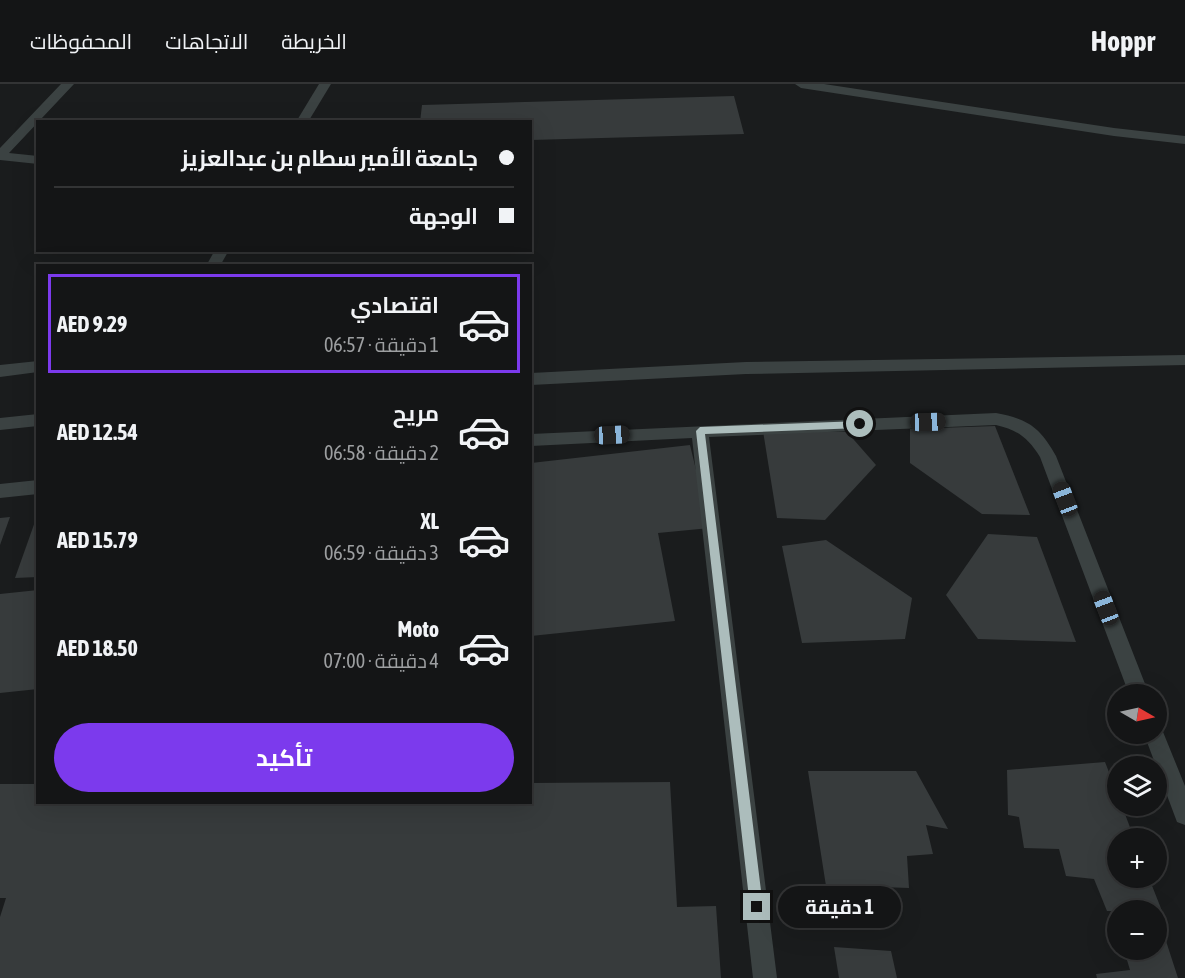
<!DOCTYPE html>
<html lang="ar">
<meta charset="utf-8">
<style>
:root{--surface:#141516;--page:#1d1e1f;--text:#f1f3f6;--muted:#9d9fa1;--line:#333435;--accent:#7c3aed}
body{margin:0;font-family:"Asap Condensed",Cairo,sans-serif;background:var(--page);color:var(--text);direction:rtl;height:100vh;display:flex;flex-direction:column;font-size:22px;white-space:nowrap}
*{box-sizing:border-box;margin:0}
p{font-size:20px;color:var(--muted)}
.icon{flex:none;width:33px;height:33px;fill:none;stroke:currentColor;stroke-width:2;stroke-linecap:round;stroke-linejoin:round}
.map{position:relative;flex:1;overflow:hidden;direction:ltr}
.side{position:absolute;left:36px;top:180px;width:496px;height:540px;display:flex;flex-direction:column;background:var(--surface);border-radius:0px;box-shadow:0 6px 24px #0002,0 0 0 2px var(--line);direction:rtl}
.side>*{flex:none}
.guide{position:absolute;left:36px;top:36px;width:496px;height:132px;border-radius:0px;box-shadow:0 6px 24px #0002,0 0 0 2px var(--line);direction:rtl;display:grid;align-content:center;height:132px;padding:0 18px;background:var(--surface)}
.needle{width:39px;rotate:99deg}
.buttons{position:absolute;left:1107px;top:600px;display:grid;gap:12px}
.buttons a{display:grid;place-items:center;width:60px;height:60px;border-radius:50%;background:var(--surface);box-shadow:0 6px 24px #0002,0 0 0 2px var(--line);font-size:30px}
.end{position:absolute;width:27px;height:27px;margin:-14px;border:8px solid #acbdbc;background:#111;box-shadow:0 0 0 3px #111}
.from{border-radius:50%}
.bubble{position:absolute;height:42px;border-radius:21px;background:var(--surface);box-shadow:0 6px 24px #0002,0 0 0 2px var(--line);font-size:20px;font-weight:700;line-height:42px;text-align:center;direction:rtl}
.car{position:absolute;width:18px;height:36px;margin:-18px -9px;border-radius:8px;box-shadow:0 0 4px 2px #0007;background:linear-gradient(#222 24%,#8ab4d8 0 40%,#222 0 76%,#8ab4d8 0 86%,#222 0)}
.guide b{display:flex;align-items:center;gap:21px;height:57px;font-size:22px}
.guide b+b{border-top:2px solid var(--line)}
.guide i{width:15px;height:15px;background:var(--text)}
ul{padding:10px 0 0;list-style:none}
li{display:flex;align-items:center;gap:18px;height:99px;margin:0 12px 9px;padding:0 6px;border:3px solid transparent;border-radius:0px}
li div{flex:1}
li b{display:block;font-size:22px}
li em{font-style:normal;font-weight:700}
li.current{border-color:var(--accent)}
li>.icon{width:54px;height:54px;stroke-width:1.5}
.action{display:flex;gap:12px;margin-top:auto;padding:12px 18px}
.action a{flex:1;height:69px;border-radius:36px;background:var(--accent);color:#fff;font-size:24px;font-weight:700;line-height:69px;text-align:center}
header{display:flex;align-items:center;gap:36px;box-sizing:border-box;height:84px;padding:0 30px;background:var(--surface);border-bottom:2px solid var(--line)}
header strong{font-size:28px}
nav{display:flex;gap:33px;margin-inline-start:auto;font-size:21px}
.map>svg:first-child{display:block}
.building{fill:#373b3c}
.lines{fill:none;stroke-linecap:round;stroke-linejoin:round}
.minor{fill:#3b4242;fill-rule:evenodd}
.route{fill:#acbdbc}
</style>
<header>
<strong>Hoppr</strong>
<nav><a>الخريطة</a><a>الاتجاهات</a><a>المحفوظات</a></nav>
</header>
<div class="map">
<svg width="1185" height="894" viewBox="0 0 1185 894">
<rect width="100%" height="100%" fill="#1a1c1d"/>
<g class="building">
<polygon points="734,12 744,50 531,56 531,38 420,38 422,21"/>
<polygon points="995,342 1030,431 982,430 910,379 910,345"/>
<polygon points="763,347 847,348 876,381 825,436 777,434"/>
<polygon points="690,361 710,444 658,449 675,537 531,552 531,379"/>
<polygon points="37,432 38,493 15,494"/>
<polygon points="10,433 0,461 0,434"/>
<polygon points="988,450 1037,453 1076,558 978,555 946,511"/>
<polygon points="826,456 912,514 905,555 802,559 782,462"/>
<polygon points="38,506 38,605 0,609 0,510"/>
<polygon points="1105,678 1118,711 1118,722 1122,722 1134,754 1118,754 1118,794 1149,794 1162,827 1107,827 1094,795 1066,792 1059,765 1024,764 1019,733 1008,731 1007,686"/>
<polygon points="808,687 916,687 948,745 926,741 933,770 907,772 909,804 881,803 882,832 831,834"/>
<polygon points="670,698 677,823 716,822 721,894 0,894 0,833 6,814 0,814 0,700 38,700 38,718 531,718 531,699"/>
<polygon points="1156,857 1166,857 1178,894 1097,894 1096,890 1130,886 1124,866 1156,866"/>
<polygon points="834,863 891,867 897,894 839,894"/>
</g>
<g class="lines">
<g class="minor">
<polygon points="61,0 74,0 9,69 38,72 38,80 0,76 0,64"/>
<polygon points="319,0 331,0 308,38 296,38"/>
<polygon points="795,0 824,0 1114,44 1185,52 1185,60 1114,52 801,4"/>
<polygon points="215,166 229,166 220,182 206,182"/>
<polygon points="1185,271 1185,281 746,290 531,301 531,289 746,278"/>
<polygon points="38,277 38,288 0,293 0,281"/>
<path d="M996 329C1028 335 1040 343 1056 372L1149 610H1129L1040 373C1028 354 1018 346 996 341L709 353 777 894H753L692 354 531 362V350Z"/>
<polygon points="38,330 38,342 0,346 0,334"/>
<polygon points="38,396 38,410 0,414 0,400"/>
<polygon points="1156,641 1161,643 1185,702 1185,741 1177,738 1144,650 1156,650"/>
</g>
</g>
<polygon class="route" points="860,337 864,340 860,344 705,350 763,823 761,827 757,829 752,827 750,823 696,347 700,343"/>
</svg>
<div class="buttons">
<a><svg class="needle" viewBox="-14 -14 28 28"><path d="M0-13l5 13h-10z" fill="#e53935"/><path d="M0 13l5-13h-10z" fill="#9d9fa1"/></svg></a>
<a><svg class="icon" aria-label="layers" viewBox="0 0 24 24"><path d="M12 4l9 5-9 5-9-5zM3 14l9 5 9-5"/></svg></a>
<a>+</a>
<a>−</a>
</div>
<i class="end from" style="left:860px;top:340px"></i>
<i class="end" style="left:757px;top:823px"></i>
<div class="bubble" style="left:778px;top:802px;width:123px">1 دقيقة</div>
<i class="car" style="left:928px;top:338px;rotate:88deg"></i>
<i class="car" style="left:612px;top:351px;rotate:87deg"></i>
<i class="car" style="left:1065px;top:415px;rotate:339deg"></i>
<i class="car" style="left:1106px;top:524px;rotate:339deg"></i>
<div class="guide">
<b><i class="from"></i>جامعة الأمير سطام بن عبدالعزيز</b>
<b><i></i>الوجهة</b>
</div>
<section class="side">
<ul>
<li class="current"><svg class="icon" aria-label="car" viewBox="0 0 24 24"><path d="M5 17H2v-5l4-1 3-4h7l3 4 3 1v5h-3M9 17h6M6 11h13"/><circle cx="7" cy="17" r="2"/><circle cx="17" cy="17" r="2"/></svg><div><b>اقتصادي</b><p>1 دقيقة · 06:57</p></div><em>AED 9.29</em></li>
<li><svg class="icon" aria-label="car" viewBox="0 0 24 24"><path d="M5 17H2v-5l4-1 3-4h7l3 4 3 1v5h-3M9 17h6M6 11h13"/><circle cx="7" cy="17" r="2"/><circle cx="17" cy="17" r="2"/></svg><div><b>مريح</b><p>2 دقيقة · 06:58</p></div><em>AED 12.54</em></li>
<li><svg class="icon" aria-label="car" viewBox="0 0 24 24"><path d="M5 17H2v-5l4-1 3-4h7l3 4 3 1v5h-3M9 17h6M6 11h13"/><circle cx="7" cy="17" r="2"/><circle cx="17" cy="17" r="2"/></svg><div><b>XL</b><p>3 دقيقة · 06:59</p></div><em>AED 15.79</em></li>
<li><svg class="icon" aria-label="car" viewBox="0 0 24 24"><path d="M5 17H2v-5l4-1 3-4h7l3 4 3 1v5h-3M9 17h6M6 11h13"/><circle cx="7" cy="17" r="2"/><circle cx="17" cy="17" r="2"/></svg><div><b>Moto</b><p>4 دقيقة · 07:00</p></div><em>AED 18.50</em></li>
</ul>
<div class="action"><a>تأكيد</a></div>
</section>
</div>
